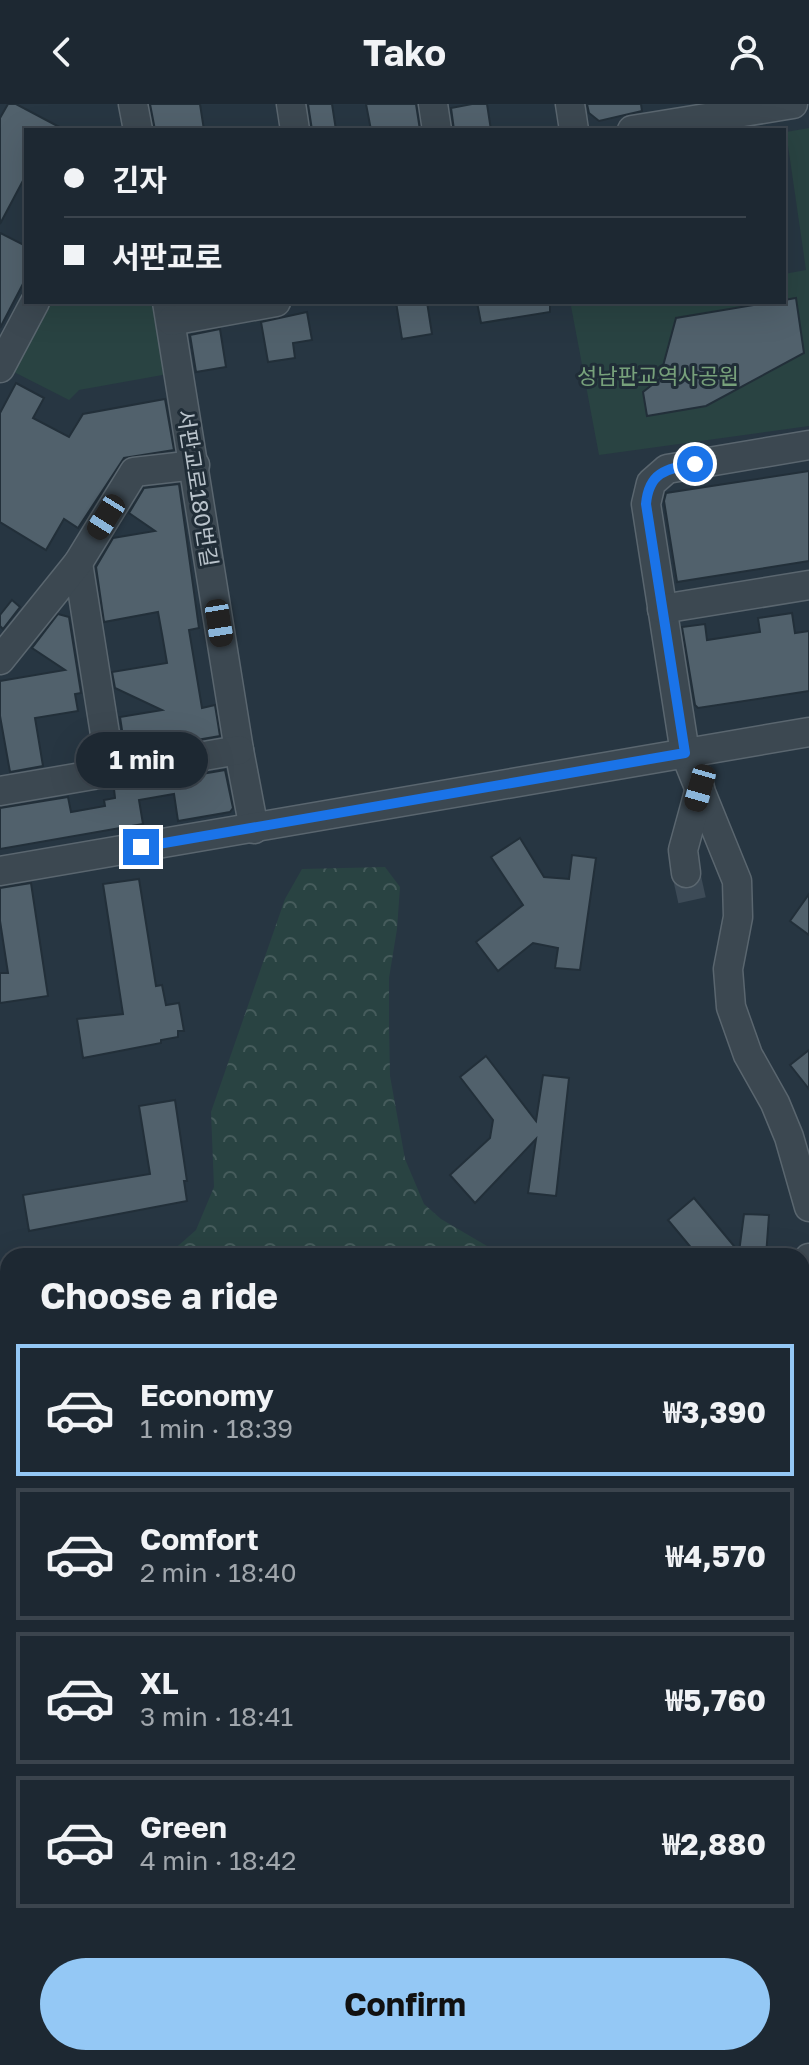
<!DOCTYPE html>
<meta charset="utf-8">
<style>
:root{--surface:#1d2832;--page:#25303a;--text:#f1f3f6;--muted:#a0a6ac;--line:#3b444d;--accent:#94c8f5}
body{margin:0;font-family:"Golos Text","Noto Sans KR",sans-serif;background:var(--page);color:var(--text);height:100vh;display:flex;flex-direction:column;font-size:30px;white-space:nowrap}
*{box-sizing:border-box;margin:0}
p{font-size:26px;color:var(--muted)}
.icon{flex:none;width:44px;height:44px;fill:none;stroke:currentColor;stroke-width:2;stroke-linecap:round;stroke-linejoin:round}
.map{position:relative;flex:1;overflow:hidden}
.side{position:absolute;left:0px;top:1144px;width:810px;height:818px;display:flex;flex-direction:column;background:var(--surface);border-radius:24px 24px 0 0;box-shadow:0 8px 32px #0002,0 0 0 2px var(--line)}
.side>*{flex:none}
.top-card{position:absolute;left:24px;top:24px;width:762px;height:176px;border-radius:0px;box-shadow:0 8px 32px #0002,0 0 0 2px var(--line);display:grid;align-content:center;height:176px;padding:0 40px;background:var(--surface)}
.end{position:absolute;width:36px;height:36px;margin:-18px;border:10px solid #1a73e8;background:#fff;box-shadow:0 0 0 4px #fff}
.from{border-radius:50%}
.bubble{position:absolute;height:56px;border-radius:28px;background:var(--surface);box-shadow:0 8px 32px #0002,0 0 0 2px var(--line);font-size:26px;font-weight:700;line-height:56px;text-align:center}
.car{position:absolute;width:24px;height:48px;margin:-24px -12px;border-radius:10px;box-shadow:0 0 6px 2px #0007;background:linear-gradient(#222 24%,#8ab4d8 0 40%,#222 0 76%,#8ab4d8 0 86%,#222 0)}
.top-card b{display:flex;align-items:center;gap:28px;height:76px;font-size:30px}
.top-card b+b{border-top:2px solid var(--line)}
.top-card i{width:20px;height:20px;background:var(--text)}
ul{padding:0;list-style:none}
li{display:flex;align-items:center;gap:24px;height:132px;margin:0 16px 12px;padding:0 24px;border:4px solid var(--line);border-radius:0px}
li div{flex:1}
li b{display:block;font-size:30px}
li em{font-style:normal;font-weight:700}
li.on{border-color:var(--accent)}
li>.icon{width:72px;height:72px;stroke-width:1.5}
h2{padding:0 40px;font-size:36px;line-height:96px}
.button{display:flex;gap:16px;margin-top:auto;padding:16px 40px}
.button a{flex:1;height:92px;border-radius:48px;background:var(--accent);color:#111;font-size:32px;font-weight:700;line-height:92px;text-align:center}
header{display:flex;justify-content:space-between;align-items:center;height:104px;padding:0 40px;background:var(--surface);font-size:36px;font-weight:700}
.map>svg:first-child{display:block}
.forest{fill:url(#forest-crowns)}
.park{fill:#294342}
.building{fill:#51616c;stroke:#222f39;stroke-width:2}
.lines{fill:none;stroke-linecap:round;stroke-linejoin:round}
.minor-tunnel{stroke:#3d4b57;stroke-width:28;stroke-dasharray:28 14;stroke-linecap:butt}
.minor-casing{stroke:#5a666f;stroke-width:31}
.minor{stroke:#3c4851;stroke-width:28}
.route{stroke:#1a73e8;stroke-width:10}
.labels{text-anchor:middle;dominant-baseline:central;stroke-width:6;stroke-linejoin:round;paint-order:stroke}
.park-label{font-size:22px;fill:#77a17b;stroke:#202d37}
.street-label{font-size:22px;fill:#b9c3cb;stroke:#202d37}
</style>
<header><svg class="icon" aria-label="back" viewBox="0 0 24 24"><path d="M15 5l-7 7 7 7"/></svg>Tako<svg class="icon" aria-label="person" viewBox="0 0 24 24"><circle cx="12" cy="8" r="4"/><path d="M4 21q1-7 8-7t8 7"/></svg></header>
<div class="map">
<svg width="809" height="1961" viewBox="0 0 809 1961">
<defs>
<pattern id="forest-crowns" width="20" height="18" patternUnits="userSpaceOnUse" patternTransform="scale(2)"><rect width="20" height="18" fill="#294342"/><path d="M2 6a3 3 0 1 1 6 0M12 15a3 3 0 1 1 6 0" fill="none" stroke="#465c5c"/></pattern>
</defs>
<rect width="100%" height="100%" fill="#273642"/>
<g class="forest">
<polygon points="385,763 400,783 397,825 389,874 389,922 390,972 405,1055 424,1100 441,1115 504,1152 157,1152 170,1149 196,1126 214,1083 211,1008 285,795 302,765"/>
<polygon points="43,1144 87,1144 123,1152 32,1152"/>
<polygon points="8,1172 8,1954 802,1954 802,1642 809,1645 809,1961 0,1961 0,1178"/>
</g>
<g class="park">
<polygon points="809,24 809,322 599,351 571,202 600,198 784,198 784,170 806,166 786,28"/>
<polygon points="48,198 156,198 168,270 79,286 69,296 14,268"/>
</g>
<g class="building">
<polygon points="8,0 16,0 65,26 26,26 26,71 0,120 0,14"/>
<polygon points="150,0 200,0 204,26 155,26"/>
<polygon points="308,0 332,0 336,26 312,26"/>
<polygon points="366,0 416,0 420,26 371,26"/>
<polygon points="472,0 487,0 491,26 454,26 451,4"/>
<polygon points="587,0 641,0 642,7 599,17 589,9"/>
<polygon points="0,129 26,142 26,174 0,224"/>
<polygon points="796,194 804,249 706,302 647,312 643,288 666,270 663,262 676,214"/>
<polygon points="396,198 427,198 432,230 402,235"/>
<polygon points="477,198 550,198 550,208 481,219"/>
<polygon points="307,208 312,236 293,239 295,254 268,258 261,218"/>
<polygon points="220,225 226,263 196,268 190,231"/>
<polygon points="16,279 44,294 33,314 69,333 83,310 165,295 174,346 124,354 78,424 64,415 46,446 0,418 0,309"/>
<polygon points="809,367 809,457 677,478 664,397 666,389"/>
<polygon points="179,380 199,524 189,526 202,604 215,601 220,632 150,644 149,641 125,646 120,613 162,606 115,584 112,568 167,559 162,530 158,508 104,518 96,463 113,434 155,427 129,409 144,384"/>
<polygon points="12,496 20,503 3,525 0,522 0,511"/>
<polygon points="792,509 795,529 809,527 809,587 698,604 695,601 682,523 705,520 707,536 760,528 758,514"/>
<polygon points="58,510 69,513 81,589 75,590 78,607 35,614 43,662 10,668 0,612 0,577 65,566 32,544"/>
<polygon points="225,666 233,704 230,708 178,717 174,690 139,696 143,720 0,745 0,704 68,693 71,708 105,702 104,696 115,694 114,685"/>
<polygon points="520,734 544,773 569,775 572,751 596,754 580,866 555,864 558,844 533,839 498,867 476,838 523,801 491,753"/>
<polygon points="139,775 156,882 162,881 166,901 179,899 184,927 178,927 178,933 161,936 161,939 83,954 77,915 123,910 103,780"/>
<polygon points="31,779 48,892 0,899 0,869 8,869 0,817 0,784"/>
<polygon points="809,790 809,831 790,817"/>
<polygon points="809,946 809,985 790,961"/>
<polygon points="486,952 536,1017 543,971 569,974 556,1092 528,1089 536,1035 475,1099 450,1071 490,1034 493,1016 460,973"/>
<polygon points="175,996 187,1077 184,1077 187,1097 29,1127 23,1091 150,1070 139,1002"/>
<polygon points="694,1094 739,1148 744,1110 769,1111 766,1152 698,1152 668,1116"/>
</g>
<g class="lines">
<polyline class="minor-tunnel" points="686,769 694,805"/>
<defs>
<g id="minor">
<polyline points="133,0 138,26"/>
<polyline points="291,0 295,26"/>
<polyline points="433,0 437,26"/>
<polyline points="570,0 574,26"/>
<polyline points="632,26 793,0"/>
<polyline points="167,198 239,646 254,725"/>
<polyline points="171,217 276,198"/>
<polyline points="0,264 35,198"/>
<polyline points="809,341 667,365 651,379 646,400 685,649 737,777 738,813 728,865 731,903 748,951 775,999 789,1033 809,1103"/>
<polyline points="78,459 111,668"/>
<polyline points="662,505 809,481"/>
<polyline points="0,556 78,459 134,368 195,361"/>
<polyline points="0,687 239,646"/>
<polyline points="0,767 809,628"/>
<polyline points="686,769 683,746 700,684"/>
<polyline points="802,1162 809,1154"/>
<polyline points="802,1270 809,1244"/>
<polyline points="802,1284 809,1306"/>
</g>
</defs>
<use href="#minor" class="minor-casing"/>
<use href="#minor" class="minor"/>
</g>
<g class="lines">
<path class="route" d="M141 743 685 649 646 400C649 367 667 365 695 360"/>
</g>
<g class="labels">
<g class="park-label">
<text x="658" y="271">성남판교역사공원</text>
</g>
<g class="street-label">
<text transform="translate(198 384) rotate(81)">서판교로180번길</text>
</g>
</g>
</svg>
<i class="end from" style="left:695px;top:360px"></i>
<i class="end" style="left:141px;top:743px"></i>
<div class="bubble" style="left:76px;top:628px;width:132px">1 min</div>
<i class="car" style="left:106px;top:413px;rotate:212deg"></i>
<i class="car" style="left:219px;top:519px;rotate:171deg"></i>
<i class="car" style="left:700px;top:684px;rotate:196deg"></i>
<div class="top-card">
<b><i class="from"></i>긴자</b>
<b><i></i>서판교로</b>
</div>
<section class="side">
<h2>Choose a ride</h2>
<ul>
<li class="on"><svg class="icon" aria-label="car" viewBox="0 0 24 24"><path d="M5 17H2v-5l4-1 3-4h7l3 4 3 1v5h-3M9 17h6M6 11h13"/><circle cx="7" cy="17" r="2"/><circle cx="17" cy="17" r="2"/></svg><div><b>Economy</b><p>1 min · 18:39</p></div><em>₩3,390</em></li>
<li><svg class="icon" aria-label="car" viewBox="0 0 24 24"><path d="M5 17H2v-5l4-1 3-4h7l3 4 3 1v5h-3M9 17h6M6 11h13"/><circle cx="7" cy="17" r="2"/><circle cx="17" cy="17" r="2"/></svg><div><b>Comfort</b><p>2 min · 18:40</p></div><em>₩4,570</em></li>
<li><svg class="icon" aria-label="car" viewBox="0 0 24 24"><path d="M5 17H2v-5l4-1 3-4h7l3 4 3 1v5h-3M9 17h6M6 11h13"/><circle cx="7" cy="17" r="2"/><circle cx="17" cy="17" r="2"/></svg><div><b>XL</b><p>3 min · 18:41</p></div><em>₩5,760</em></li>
<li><svg class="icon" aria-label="car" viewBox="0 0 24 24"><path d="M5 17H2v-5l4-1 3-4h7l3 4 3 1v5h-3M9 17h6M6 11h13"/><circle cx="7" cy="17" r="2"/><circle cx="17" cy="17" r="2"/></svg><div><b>Green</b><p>4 min · 18:42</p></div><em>₩2,880</em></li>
</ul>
<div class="button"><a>Confirm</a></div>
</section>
</div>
